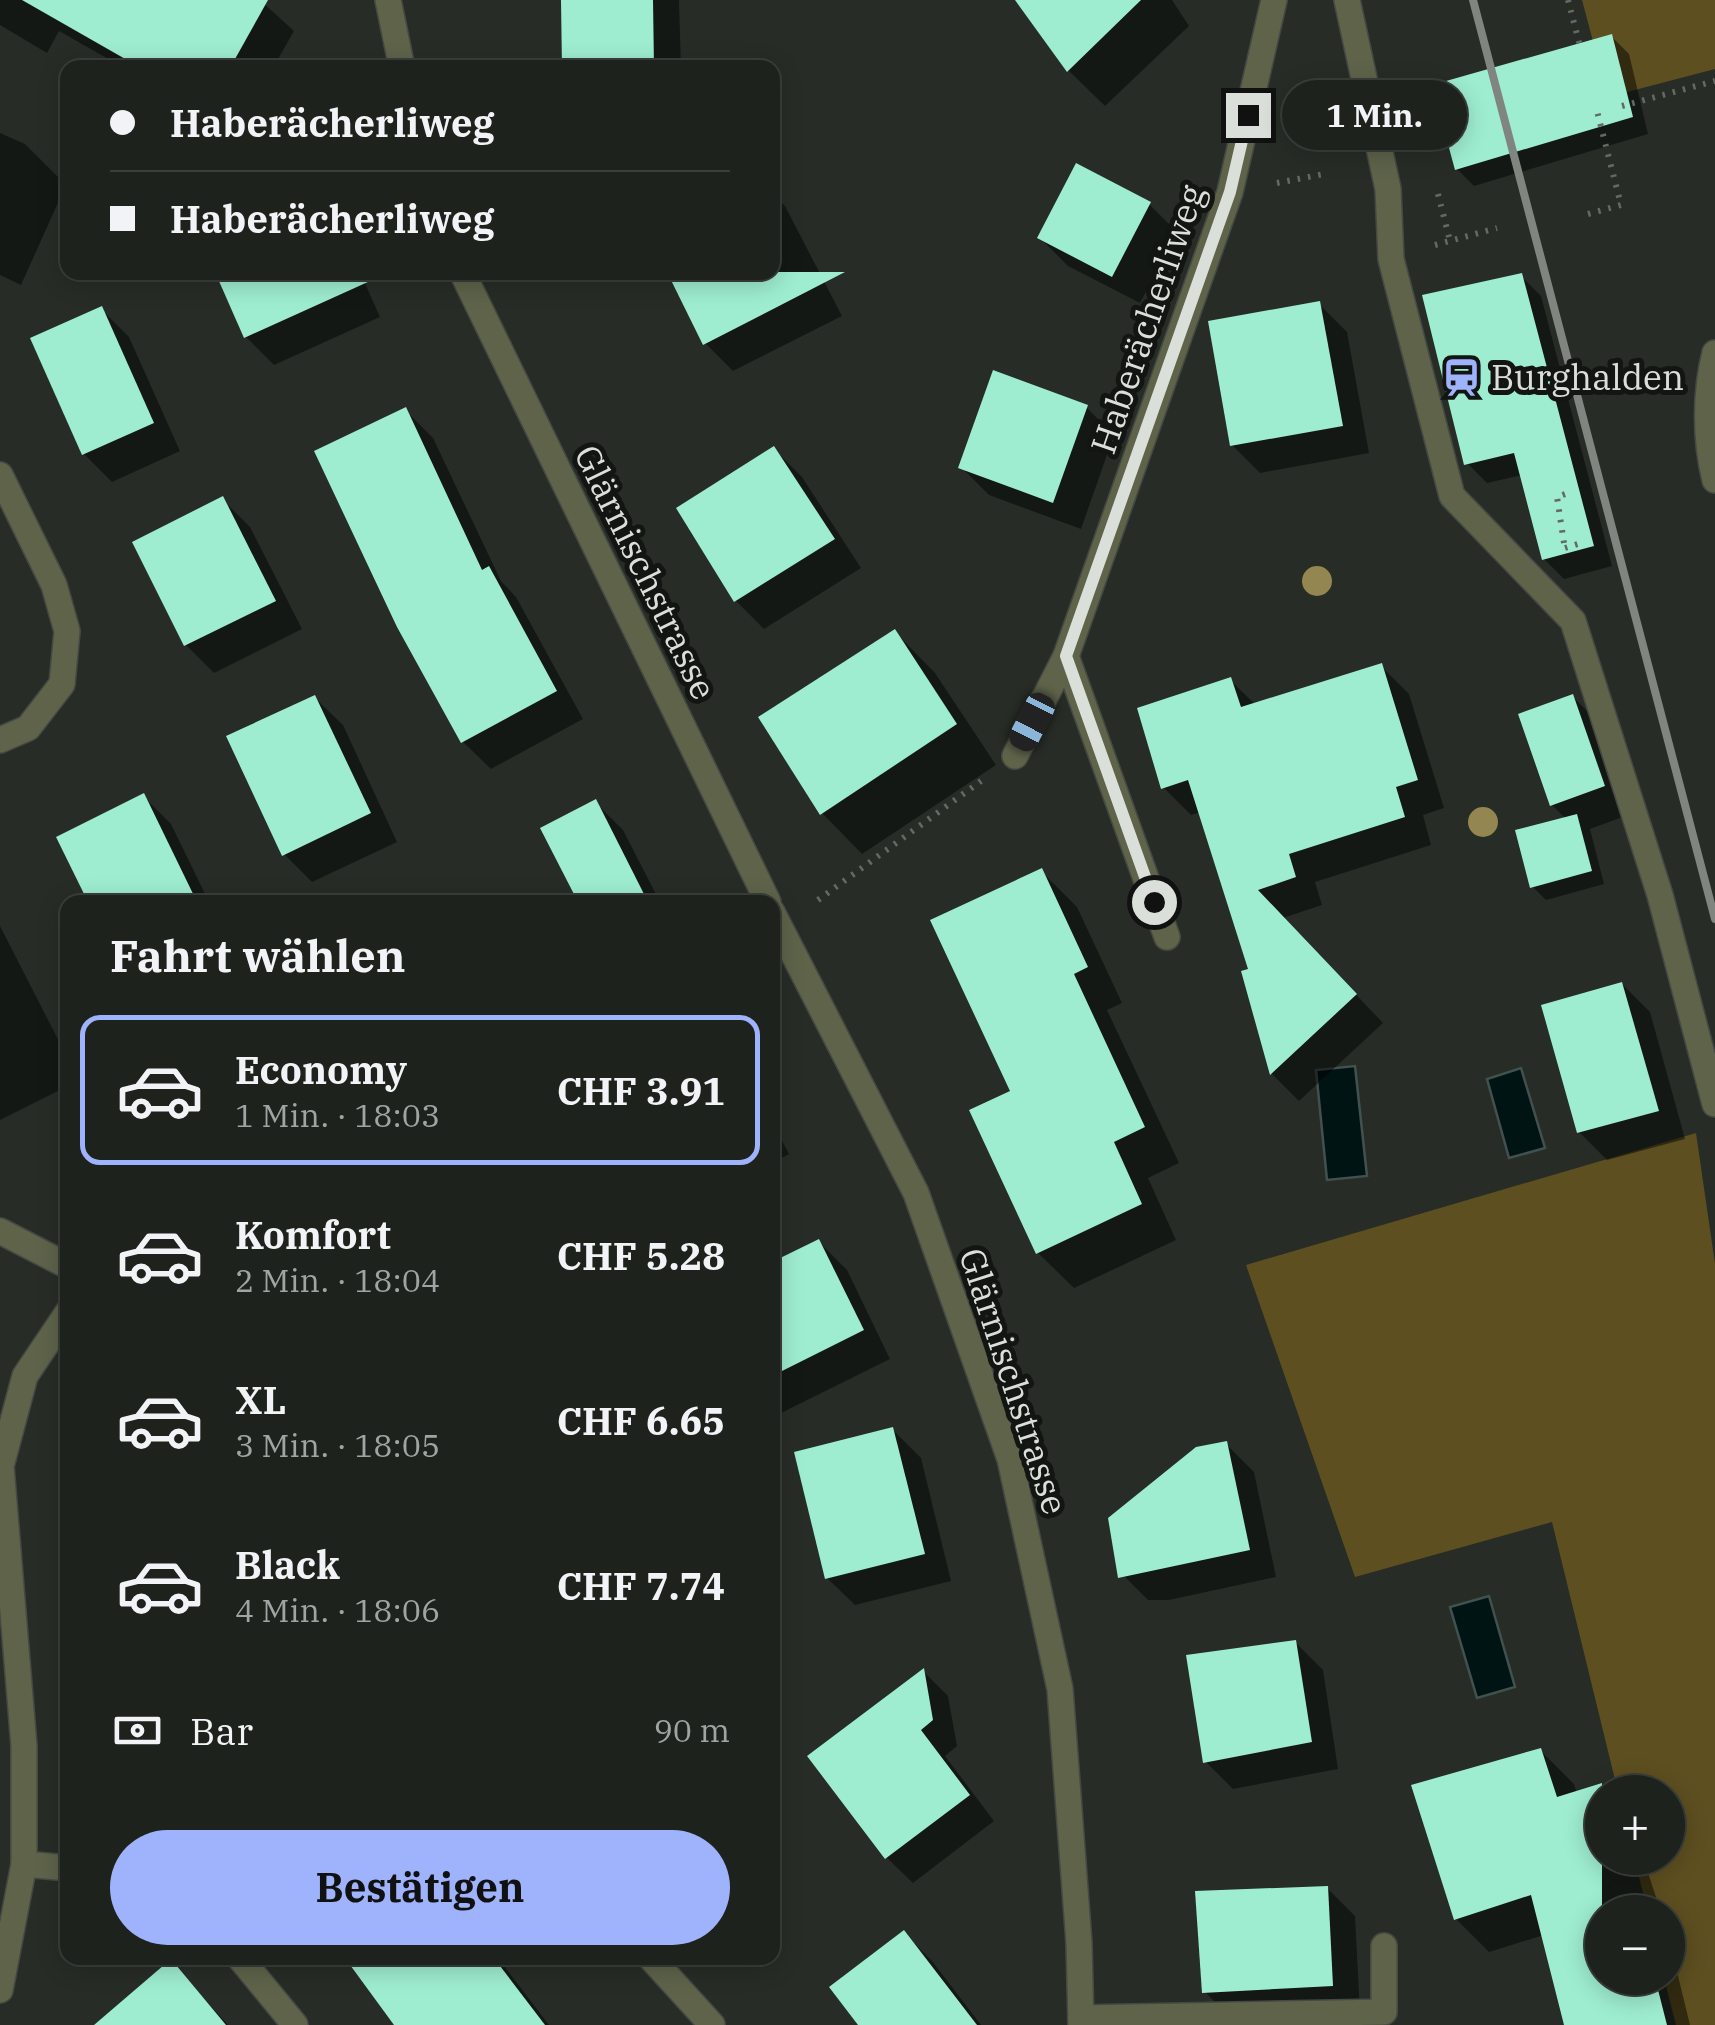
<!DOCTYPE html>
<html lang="de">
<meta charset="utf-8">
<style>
:root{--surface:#1d221c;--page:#2a2f29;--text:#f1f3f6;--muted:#a0a4a3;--line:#3b3f3b;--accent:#9fb3fd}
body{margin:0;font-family:"IBM Plex Serif",serif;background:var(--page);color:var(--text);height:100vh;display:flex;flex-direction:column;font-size:38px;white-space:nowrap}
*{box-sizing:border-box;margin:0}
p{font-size:32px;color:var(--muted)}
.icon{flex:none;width:55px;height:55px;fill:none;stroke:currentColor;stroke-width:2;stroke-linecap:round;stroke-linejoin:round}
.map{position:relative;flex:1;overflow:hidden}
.drawer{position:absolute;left:60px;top:895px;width:720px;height:1070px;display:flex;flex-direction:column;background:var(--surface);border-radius:20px;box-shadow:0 5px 25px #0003,0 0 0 2px var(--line)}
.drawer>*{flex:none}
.top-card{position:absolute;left:60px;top:60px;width:720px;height:220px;border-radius:20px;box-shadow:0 5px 25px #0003,0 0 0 2px var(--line);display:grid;align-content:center;height:220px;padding:0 50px;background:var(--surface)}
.fabs{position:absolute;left:1585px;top:1775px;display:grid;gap:20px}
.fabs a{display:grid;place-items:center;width:100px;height:100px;border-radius:50%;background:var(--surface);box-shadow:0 5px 25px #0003,0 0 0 2px var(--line);font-size:50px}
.end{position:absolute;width:45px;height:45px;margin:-22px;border:12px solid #dadfda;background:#111;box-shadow:0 0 0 5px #111}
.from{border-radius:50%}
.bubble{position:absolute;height:70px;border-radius:35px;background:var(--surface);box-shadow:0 5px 25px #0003,0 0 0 2px var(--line);font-size:32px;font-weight:700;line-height:70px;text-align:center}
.car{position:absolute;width:30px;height:60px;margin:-30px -15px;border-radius:12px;box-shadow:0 0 8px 2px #0007;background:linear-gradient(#222 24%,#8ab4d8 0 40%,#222 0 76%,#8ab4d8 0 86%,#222 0)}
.top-card b{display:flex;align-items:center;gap:35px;height:95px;font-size:38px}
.top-card b+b{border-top:2px solid var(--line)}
.top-card i{width:25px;height:25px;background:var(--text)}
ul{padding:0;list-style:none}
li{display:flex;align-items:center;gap:30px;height:150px;margin:0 20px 15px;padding:0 30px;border:5px solid transparent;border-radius:20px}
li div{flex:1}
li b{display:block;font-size:38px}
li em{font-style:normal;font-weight:700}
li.active{border-color:var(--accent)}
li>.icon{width:90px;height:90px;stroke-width:1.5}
h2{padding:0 50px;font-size:45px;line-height:120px}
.pay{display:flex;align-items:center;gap:25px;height:110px;padding:0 50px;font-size:38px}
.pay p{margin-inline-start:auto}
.cta{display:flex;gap:20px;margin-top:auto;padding:20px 50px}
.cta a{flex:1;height:115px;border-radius:60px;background:var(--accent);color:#111;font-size:40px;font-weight:700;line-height:115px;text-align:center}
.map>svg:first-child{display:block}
.green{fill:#5d4f20}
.water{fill:#001414;stroke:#41514f;stroke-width:2.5}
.shadow{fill:#0007}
.building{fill:#9eedd0}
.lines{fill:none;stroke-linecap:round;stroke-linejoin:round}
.service-casing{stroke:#444943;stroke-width:28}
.minor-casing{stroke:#444943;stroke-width:28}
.path{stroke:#646a63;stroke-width:6;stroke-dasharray:2.5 8;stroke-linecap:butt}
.service{stroke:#5e634a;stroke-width:25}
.minor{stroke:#5e634a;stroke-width:25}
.rail{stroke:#80867f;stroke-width:8}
.tree{fill:#938650}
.route{stroke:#dadfda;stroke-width:12}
.labels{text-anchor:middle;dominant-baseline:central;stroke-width:10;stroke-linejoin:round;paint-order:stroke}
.street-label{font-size:35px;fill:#dadfda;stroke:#121511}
.poi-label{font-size:35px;fill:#dadfda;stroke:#121511;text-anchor:start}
</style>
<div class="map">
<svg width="1715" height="2025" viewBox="0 0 1715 2025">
<rect width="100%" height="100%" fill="#272d26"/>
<g class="green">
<polygon points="1582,0 1715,0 1715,69 1608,97"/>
<polygon points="1696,1133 1715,1264 1715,2025 1676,2025 1664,1978 1668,1978 1668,1912 1648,1912 1634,1858 1668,1858 1668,1792 1618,1792 1552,1522 1355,1577 1246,1265"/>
</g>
<g class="water">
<polygon points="1355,1066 1367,1176 1327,1180 1316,1070"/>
<polygon points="1521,1068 1545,1148 1509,1158 1487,1079"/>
<polygon points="1489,1596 1515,1687 1477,1698 1450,1607"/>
</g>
<g class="shadow">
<polygon points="0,0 260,0 294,31 273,68 124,68 59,31 47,53 0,25"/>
<polygon points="564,0 679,0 681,68 565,68"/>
<polygon points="1018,0 1172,0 1189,26 1105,106 1068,70"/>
<polygon points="1612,37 1629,54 1648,134 1474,186 1457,169"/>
<polygon points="0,133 25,144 66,185 21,285 0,275"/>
<polygon points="772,193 785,206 842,316 733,371 705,343 772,272"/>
<polygon points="1149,204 1177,232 1140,303 1068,266 1040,238"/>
<polygon points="360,272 380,317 274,365 246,337"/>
<polygon points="1521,276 1541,296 1612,566 1564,579 1544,559 1522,475 1487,483 1467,463"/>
<polygon points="1319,304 1347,332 1369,453 1260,473 1232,445"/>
<polygon points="101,309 129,337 180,451 112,482 84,454"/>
<polygon points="1086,407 1114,435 1081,529 989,495 961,467"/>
<polygon points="405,410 433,438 501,581 516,597 583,719 491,769 463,742"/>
<polygon points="774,449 802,477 861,568 764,629 736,601"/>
<polygon points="222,499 250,527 302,629 214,673 186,645 136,543"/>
<polygon points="895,632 935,673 996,765 862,854 822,813"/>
<polygon points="1381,666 1409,694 1444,808 1423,815 1431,845 1315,882 1322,905 1283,918 1383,1023 1299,1101 1272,1074 1244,973 1251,971 1201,812 1191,815 1163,787 1230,680 1256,705"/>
<polygon points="1573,697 1601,725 1631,814 1590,829 1604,884 1546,900 1532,886 1566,819 1552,805"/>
<polygon points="315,698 343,725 397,842 312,882 284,854"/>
<polygon points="143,796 171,824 209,902 91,902 59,838"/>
<polygon points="595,802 623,830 660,902 567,902 578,897"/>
<polygon points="1041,871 1077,907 1122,1003 1107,1010 1179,1163 1148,1178 1176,1240 1074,1288 1038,1253 1013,1092"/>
<polygon points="0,926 68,1059 68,1086 0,1120"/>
<polygon points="1622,984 1650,1012 1685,1139 1607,1160 1579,1132"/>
<polygon points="772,1122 789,1154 772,1163"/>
<polygon points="819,1242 847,1270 890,1359 779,1414 772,1408 772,1265"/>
<polygon points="893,1430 921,1458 951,1581 855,1605 827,1578"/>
<polygon points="1226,1444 1254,1472 1276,1577 1169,1600 1148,1600 1120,1572"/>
<polygon points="1295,1642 1323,1670 1338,1769 1233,1789 1205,1761"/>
<polygon points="923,1671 948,1696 957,1746 945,1756 994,1821 913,1883 887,1858 811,1757"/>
<polygon points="1540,1750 1574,1784 1577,1794 1598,1787 1603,1792 1602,1858 1643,1858 1661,1912 1602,1912 1602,1978 1668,1978 1668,1935 1690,2025 1567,2025 1544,1935 1489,1952 1456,1919"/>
<polygon points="1327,1888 1355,1916 1360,2013 1233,2020 1205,1992"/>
<polygon points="904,1933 932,1961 981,2025 862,2025"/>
<polygon points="348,1958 498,1958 549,2025 416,2025 374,1994"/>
<polygon points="171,1963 228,2025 97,2025"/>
</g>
<g class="building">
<polygon points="22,0 268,0 230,68 141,68"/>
<polygon points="561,0 653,0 654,68 562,68"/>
<polygon points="1015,0 1141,0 1067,72"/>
<polygon points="1612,34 1633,117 1455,170 1432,85"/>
<polygon points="1076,163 1151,202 1112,277 1037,238"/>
<polygon points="215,272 390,272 244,338"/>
<polygon points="667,272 845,272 703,345"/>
<polygon points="1522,273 1594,546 1542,560 1514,453 1464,465 1422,295"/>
<polygon points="1320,301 1343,426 1230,446 1208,321"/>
<polygon points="102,306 154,423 82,455 30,338"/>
<polygon points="993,370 1088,405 1053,503 958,468"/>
<polygon points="406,407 482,570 489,566 557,691 461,743 397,627 314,451"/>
<polygon points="774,446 835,539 734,602 676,508"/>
<polygon points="223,496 276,601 184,646 132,542"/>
<polygon points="895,629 957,724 820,815 758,717"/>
<polygon points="1382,663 1418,780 1396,787 1405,817 1289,854 1296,877 1258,890 1357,994 1270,1075 1241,971 1248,969 1188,780 1161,789 1137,708 1231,677 1241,707"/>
<polygon points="1573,694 1605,786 1550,806 1518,714"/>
<polygon points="315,695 371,813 282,856 226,736"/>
<polygon points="144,793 197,902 88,902 56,837"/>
<polygon points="596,799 648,902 578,902 540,828"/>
<polygon points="1577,814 1592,871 1530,888 1515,830"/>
<polygon points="1042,868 1088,967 1074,974 1145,1127 1114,1142 1142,1204 1036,1254 969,1110 1010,1091 930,920"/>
<polygon points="1622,982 1659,1111 1577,1133 1541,1005"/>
<polygon points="819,1239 864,1330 772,1376 772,1262"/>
<polygon points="893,1427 925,1554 825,1579 794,1452"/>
<polygon points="1227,1441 1250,1550 1118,1578 1108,1518 1196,1447"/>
<polygon points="1296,1640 1312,1742 1203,1763 1186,1655"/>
<polygon points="924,1668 933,1720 921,1730 970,1795 885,1859 807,1756"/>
<polygon points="1541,1748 1557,1797 1602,1783 1602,1978 1655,1978 1667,2025 1564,2025 1531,1895 1454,1920 1411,1785"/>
<polygon points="1328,1886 1333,1986 1202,1993 1195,1891"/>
<polygon points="904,1930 977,2025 858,2025 829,1987"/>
<polygon points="345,1958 494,1958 545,2025 394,2025"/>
<polygon points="171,1959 226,2025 94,2025"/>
</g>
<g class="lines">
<defs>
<g id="service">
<polyline points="0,475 54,585 67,631 62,684 28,728 0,740"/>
<polyline points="1066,656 1167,937"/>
<polyline points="1015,756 1066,656 1230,192 1274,0"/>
<polyline points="1081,2018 1384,2012 1384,1946"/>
</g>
<g id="minor">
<polyline points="388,0 402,68"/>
<polyline points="1347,0 1388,189 1391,259 1452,496 1573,621 1660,895 1715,1104"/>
<polyline points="462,272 768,902"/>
<path d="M1715 353C1705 393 1705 439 1715 480"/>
<polyline points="772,912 916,1193 1010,1459 1060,1689 1079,1943 1081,2025"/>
<polyline points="0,1231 68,1266"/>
<polyline points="24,1864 68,1868"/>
<polyline points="240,1958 295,2025"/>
<polyline points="651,1958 712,2025"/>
<polyline points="0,1990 24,1864 24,1746 1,1466 25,1376 68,1312"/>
</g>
</defs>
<use href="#service" class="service-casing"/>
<use href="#minor" class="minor-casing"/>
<g class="path">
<polyline points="1568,0 1580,46"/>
<polyline points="1622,106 1715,81"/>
<polyline points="1277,183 1324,174"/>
<polyline points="1438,194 1450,241"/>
<polyline points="1588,214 1621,205 1597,111"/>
<polyline points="1435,245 1497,228"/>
<polyline points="1564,543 1557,497 1568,493"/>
<polyline points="1565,548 1581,543"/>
<polyline points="818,900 981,781"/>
</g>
<use href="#service" class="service"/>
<use href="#minor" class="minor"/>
<polyline class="rail" points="1473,0 1715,919"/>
</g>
<g class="tree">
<circle cx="1317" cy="581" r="15"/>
<circle cx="1483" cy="822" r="15"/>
</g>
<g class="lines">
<polyline class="route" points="1154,902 1066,656 1230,192 1248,115"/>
</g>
<defs>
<symbol id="station-bare" viewBox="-9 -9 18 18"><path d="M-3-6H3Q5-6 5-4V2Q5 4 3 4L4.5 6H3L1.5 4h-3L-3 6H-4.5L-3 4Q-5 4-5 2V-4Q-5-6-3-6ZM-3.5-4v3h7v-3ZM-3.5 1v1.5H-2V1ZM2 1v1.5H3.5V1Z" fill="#9fb3fd" stroke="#121511" stroke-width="2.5" paint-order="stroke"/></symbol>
</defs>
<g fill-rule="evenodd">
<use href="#station-bare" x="1434" y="350" width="55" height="55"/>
</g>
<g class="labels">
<g class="street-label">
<text transform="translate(1147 319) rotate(-71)">Haberächerliweg</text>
<text transform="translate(646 572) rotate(64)">Glärnischstrasse</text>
<text transform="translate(1014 1381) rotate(72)">Glärnischstrasse</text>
</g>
<g class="poi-label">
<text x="1491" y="377">Burghalden</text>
</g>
</g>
</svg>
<div class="fabs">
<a>+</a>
<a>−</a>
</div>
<i class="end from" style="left:1154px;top:902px"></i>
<i class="end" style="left:1248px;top:115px"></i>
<div class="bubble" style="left:1282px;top:80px;width:185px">1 Min.</div>
<i class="car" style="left:1032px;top:722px;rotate:207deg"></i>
<div class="top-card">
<b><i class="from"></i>Haberächerliweg</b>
<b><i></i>Haberächerliweg</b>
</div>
<section class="drawer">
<h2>Fahrt wählen</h2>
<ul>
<li class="active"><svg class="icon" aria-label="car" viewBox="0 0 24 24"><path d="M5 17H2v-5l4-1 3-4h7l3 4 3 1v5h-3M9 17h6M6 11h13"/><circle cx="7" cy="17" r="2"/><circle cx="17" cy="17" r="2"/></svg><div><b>Economy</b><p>1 Min. · 18:03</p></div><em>CHF 3.91</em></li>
<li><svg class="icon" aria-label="car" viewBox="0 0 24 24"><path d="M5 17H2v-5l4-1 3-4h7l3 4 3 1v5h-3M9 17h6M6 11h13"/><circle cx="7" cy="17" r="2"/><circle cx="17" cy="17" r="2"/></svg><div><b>Komfort</b><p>2 Min. · 18:04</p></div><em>CHF 5.28</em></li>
<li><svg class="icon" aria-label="car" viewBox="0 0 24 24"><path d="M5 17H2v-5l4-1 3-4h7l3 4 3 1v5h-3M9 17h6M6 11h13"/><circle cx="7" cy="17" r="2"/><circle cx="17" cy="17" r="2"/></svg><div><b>XL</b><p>3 Min. · 18:05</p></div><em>CHF 6.65</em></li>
<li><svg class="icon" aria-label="car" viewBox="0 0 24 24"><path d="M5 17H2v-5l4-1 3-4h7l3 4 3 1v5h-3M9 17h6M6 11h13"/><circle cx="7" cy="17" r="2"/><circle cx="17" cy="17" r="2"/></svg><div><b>Black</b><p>4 Min. · 18:06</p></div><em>CHF 7.74</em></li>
</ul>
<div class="pay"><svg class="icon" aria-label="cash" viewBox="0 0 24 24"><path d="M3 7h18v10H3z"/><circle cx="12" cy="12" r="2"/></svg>Bar<p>90 m</p></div>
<div class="cta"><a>Bestätigen</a></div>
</section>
</div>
